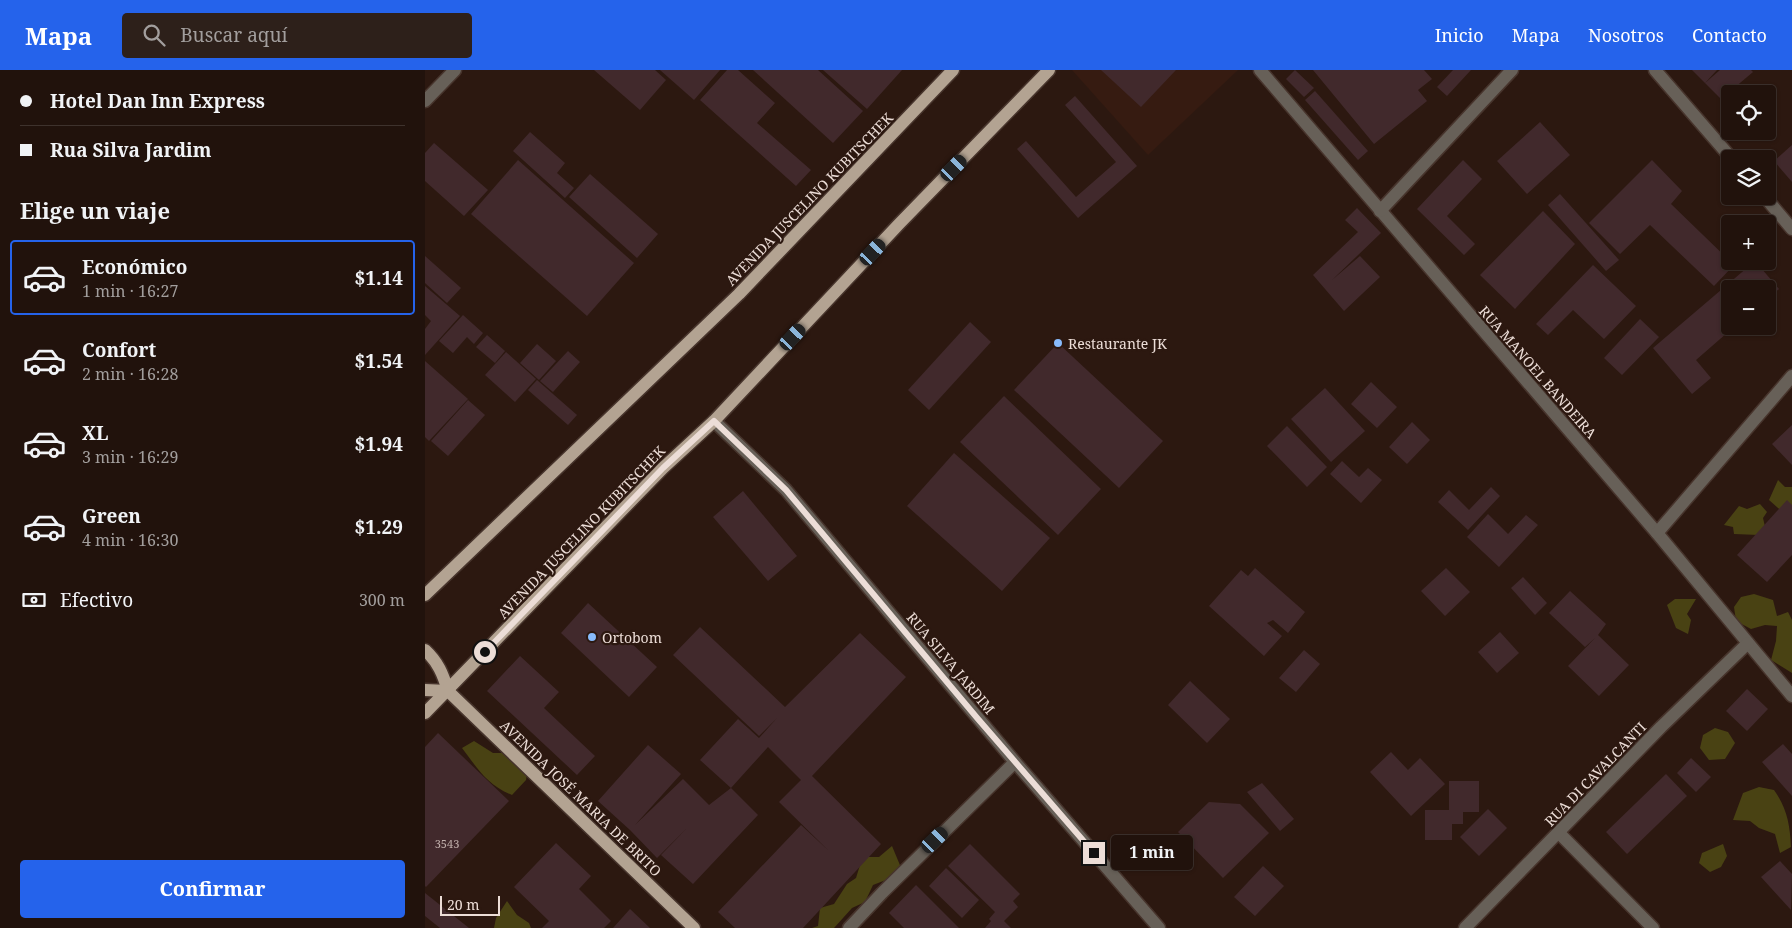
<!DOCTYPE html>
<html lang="es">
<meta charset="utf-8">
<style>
:root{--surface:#21120c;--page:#2d201a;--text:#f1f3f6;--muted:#a29e9d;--line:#3e322d;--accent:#2563eb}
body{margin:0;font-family:"Noto Serif",serif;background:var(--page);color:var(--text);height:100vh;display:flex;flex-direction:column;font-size:19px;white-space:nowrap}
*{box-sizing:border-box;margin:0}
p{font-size:16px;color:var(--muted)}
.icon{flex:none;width:28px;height:28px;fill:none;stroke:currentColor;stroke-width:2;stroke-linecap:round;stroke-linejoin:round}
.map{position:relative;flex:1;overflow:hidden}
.side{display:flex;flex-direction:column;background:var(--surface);width:425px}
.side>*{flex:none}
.banner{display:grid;align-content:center;height:110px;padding:0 20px;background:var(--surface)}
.fabs{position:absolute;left:1296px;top:15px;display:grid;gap:10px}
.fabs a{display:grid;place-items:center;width:55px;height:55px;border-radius:5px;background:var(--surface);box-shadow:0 1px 4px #0004,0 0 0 1px var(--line);font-size:25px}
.scale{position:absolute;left:15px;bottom:12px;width:60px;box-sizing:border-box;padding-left:5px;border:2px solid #ecddd7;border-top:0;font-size:14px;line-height:18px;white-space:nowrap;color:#ecddd7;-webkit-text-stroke:4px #2c1810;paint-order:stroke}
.end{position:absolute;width:22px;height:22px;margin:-11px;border:6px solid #ecddd7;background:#111;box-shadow:0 0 0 2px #111}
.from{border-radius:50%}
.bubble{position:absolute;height:35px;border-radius:5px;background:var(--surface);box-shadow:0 1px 4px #0004,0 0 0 1px var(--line);font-size:16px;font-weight:700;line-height:35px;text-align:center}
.car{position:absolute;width:15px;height:30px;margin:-15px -8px;border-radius:6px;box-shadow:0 0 4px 1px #0007;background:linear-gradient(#222 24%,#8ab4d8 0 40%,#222 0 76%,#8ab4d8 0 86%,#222 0)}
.banner b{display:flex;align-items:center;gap:18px;height:48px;font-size:19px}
.banner b+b{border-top:1px solid var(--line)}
.banner i{width:12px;height:12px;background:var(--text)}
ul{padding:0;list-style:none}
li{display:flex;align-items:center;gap:15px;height:75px;margin:0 10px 8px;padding:0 10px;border:2px solid transparent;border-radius:5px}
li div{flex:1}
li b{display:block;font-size:19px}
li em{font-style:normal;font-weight:700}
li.active{border-color:var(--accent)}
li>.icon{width:45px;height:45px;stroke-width:1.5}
h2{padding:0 20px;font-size:22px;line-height:60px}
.pay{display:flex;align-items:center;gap:12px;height:55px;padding:0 20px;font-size:19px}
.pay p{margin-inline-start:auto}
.cta{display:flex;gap:10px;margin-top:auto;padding:10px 20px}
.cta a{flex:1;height:58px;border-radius:5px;background:var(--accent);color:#fff;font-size:20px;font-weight:700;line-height:58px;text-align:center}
header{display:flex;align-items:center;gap:30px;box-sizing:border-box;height:70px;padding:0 25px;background:var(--accent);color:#fff}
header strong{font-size:24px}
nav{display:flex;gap:28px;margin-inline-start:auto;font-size:18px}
.search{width:350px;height:45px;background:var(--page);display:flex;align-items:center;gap:12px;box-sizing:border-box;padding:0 18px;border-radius:5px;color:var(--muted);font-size:19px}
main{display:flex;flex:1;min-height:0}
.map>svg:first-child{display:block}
.built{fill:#361b11}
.green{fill:#494213}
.building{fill:#41292c}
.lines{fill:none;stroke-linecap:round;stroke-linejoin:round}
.minor-casing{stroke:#47342c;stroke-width:15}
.major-casing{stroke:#47342c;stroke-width:15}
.minor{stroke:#676058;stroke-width:12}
.major{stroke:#b3a392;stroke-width:12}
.route{stroke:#ecddd7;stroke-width:6}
.poi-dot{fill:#88bbfc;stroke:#2c1810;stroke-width:2}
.labels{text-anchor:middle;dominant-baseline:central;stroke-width:4.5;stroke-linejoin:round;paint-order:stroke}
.number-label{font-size:11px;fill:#c1b0ac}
.street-label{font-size:14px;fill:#ecddd7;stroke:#2c1810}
.poi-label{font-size:14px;fill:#ecddd7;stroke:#2c1810;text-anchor:start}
</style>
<header>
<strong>Mapa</strong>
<div class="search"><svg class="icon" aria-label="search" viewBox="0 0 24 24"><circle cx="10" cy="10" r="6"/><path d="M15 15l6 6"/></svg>Buscar aquí</div>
<nav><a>Inicio</a><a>Mapa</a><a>Nosotros</a><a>Contacto</a></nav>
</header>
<main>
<section class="side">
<div class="banner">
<b><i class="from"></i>Hotel Dan Inn Express</b>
<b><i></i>Rua Silva Jardim</b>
</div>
<h2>Elige un viaje</h2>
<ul>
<li class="active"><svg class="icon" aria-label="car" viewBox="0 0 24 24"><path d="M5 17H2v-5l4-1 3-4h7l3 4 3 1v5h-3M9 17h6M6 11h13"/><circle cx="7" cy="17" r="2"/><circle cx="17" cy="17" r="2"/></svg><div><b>Económico</b><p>1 min · 16:27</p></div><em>$1.14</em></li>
<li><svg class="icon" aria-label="car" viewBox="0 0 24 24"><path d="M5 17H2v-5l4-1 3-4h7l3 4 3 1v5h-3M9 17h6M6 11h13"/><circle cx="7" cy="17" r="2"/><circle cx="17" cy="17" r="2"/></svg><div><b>Confort</b><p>2 min · 16:28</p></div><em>$1.54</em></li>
<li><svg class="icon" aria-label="car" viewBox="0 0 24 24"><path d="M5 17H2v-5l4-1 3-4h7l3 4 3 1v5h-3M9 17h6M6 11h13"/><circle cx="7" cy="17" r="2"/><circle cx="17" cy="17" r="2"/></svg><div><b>XL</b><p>3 min · 16:29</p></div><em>$1.94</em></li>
<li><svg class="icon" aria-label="car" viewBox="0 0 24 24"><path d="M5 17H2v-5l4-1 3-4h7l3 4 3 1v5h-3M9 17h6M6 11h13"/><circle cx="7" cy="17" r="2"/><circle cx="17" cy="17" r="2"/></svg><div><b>Green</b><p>4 min · 16:30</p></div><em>$1.29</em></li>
</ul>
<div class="pay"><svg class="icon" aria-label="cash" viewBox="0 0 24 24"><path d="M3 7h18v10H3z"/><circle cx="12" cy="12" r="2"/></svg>Efectivo<p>300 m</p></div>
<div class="cta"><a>Confirmar</a></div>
</section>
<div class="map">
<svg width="1367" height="858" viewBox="0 0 1367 858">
<rect width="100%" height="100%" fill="#2c1810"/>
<polygon class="built" points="647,0 813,0 723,85"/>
<g class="green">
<polygon points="1353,410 1360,417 1367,417 1367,440 1360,444 1344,430"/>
<polygon points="1335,434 1342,442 1338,448 1341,461 1334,465 1309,464 1308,457 1299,455 1314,436 1322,439"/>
<polygon points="1329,524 1348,530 1352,546 1363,542 1367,550 1367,603 1346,590 1351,571 1352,556 1340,555 1326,559 1311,551 1309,537 1316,527"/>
<polygon points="1250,529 1271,529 1262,544 1266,550 1263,564 1251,558 1242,535"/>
<polygon points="1290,658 1303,662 1310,673 1300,689 1284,690 1275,678 1278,665"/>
<path d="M49 671 68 683H77L88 689 102 704 101 710 87 725C62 715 53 699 37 678Z"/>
<path d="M1334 717 1349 720C1362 738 1365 755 1366 777L1355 783 1350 764 1334 758 1325 751 1308 750 1318 723Z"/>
<polygon points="1298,774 1302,786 1296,797 1285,802 1274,793 1277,783"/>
<polygon points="467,776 477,800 466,808 448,815 440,832 427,838 409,858 387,858 393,856 395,838 409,834 422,814 431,808 435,795 443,787 454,787"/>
<polygon points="82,831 92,845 104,853 106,858 69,858 71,848"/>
</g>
<g class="building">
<polygon points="169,0 230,0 241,10 215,40"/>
<polygon points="235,0 295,0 269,30"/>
<polygon points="302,0 313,0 350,33 332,53 386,100 371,116 275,30"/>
<polygon points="328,0 393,0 438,41 408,73"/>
<polygon points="398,0 477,0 442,39"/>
<polygon points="676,0 751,0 716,37"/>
<polygon points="870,0 889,18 879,27 861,9"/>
<polygon points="888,0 999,0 1007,9 993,20 1002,31 949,74"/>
<polygon points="1028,0 1046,0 1022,26 1012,17"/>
<polygon points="1267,0 1292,0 1280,13 1295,0 1326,0 1328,2 1296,29"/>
<polygon points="890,21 943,81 933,90 880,30"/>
<polygon points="650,26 712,96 653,148 592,79 601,71 651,127 691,92 640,35"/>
<polygon points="1115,52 1145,85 1102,124 1072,91"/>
<polygon points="105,62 140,93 132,103 149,118 140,128 88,81"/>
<polygon points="9,73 63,120 39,146 0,111 0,83"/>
<polygon points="1367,75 1367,112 1349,91"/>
<polygon points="93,90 209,193 162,246 46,144"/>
<polygon points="1038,90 1057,109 1022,146 1050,174 1039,185 992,139"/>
<polygon points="1227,90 1257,121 1246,134 1309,195 1289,216 1225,155 1195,184 1164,153"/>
<polygon points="165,104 233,164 212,188 144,127"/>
<polygon points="1135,124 1194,190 1181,201 1123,135"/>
<polygon points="932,138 956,163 907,210 935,186 955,207 919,241 888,205 933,162 920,150"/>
<polygon points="1118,141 1150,174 1090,239 1055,205"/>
<polygon points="0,186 36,218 22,233 0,213"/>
<polygon points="1330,191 1354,219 1342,229 1342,219 1305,219 1305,256 1310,256 1271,290 1286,308 1267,324 1228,278"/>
<polygon points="1168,195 1211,236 1179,269 1148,240 1123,265 1111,254"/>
<polygon points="0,216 35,246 0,285 0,259 6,251 0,245"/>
<polygon points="38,245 58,263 49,274 42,267 28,283 14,271"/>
<polygon points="1215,249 1234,267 1197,305 1179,288"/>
<polygon points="545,252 566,272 504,340 483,320"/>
<polygon points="62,265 80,281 70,293 51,277"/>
<polygon points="633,273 738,371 694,418 589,320"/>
<polygon points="112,274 131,291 114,310 95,293"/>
<polygon points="143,281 155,292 128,322 115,311"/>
<polygon points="81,282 111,309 90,332 60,305"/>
<polygon points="0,291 43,329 4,371 0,367"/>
<polygon points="112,310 152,345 143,355 103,320"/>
<polygon points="946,312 972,337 952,358 926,334"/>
<polygon points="900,318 940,361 906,392 866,349"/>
<polygon points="579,326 676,419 633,465 535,372"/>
<polygon points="43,330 60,345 23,386 6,371"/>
<polygon points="987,352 1005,370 982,394 964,377"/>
<polygon points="1367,355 1367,395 1347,374"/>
<polygon points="862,356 902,397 882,417 842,376"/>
<polygon points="529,383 625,468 577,521 482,436"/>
<polygon points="917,391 934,407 943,398 957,410 936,433 905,404"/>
<polygon points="1066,417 1075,426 1043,460 1013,432 1024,420 1044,440"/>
<polygon points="318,421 372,486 343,511 288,447"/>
<polygon points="1362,430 1367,435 1367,485 1342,512 1312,485"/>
<polygon points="1063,444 1083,464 1101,445 1113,455 1074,497 1042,467"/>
<polygon points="830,498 880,542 863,563 848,550 842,553 857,566 839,586 784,536 816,500 823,506"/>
<polygon points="1021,498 1045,522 1020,546 996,521"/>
<polygon points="1098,507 1122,533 1110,545 1086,518"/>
<polygon points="1145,521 1181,554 1173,565 1204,595 1174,626 1143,596 1170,568 1160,577 1124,543"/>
<polygon points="163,533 232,597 204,627 136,563"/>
<polygon points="275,557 360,637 435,563 481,607 387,706 456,774 378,858 310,858 293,842 376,755 404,781 354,732 376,710 343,677 306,718 275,690 313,649 334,668 352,648 334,666 248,585"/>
<polygon points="1075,562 1094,583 1072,603 1053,582"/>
<polygon points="879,580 895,594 871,622 854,608"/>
<polygon points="95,586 134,622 119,638 170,686 152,705 62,621"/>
<polygon points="765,611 805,649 782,673 743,635"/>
<polygon points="1322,619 1343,639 1322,661 1301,641"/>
<polygon points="13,663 84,731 1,817 0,816 0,677"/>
<polygon points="1358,674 1367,684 1367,726 1337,692"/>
<polygon points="223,675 256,704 210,755 258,709 284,735 306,718 333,745 268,814 236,785 262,758 232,788 205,760 173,731"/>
<polygon points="966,682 983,700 995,688 1020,714 986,746 945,702"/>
<polygon points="1266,688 1286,707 1271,722 1252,703"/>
<polygon points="1241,704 1262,726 1202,784 1181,762"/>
<polygon points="1024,711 1054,711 1054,742 1038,742 1038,754 1027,754 1027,770 1000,770 1000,740 1024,740"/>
<polygon points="837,713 869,749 855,761 822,722"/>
<polygon points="784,732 815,734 844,763 798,808 753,762"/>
<polygon points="1063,739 1082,758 1054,786 1035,767"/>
<polygon points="131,773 166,806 154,819 186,851 179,858 117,858 124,851 89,817"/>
<polygon points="545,774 595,824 588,831 593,837 579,851 586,858 560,858 566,851 564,849 570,842 523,796"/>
<polygon points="1355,791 1367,804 1366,840 1336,807"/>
<polygon points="838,796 859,816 830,846 809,827"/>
<polygon points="521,798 554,830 537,848 504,816"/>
<polygon points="491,815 534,858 479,858 464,843"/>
<polygon points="0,823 44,858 15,858 0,846"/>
<polygon points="205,839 225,858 188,858"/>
</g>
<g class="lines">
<defs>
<g id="minor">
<polyline points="835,0 1232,463 1367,626"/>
<polyline points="1230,0 1307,89"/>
<polyline points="0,31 30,0"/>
<polyline points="1339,126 1367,159"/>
<polyline points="955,141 1087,0"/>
<polyline points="289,351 361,420 590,692 734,858"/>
<polyline points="1232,463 1367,306"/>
<polyline points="1134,763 1228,858"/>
<polyline points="424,858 457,823 590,692"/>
<polyline points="1040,858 1236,657 1323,573"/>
</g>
<g id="major">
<polyline points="0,525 314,224 528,0"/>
<path d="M0 580C13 592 18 604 23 621"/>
<polyline points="0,620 23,621"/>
<polyline points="23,621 269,858"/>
<polyline points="0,643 238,398 289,351 474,154 624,0"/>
</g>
</defs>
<use href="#minor" class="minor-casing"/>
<use href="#major" class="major-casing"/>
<use href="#minor" class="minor"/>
<use href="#major" class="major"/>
</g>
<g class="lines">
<polyline class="route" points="60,582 238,398 289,351 361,420 553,649 669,783"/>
</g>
<g class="poi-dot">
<circle cx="633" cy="273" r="5"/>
<circle cx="167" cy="567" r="5"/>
</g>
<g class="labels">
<g class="number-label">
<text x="22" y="773">3543</text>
</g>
<g class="street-label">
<text transform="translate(384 129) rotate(-46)">AVENIDA JUSCELINO KUBITSCHEK</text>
<text transform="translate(1113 302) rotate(49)">RUA MANOEL BANDEIRA</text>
<text transform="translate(156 462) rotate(-46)">AVENIDA JUSCELINO KUBITSCHEK</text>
<text transform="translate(526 593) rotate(50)">RUA SILVA JARDIM</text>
<text transform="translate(1170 704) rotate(-46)">RUA DI CAVALCANTI</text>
<text transform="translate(156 728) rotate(44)">AVENIDA JOSÉ MARIA DE BRITO</text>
</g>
<g class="poi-label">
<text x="643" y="273">Restaurante JK</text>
<text x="177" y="567">Ortobom</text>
</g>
</g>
</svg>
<div class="fabs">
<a><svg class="icon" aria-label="locate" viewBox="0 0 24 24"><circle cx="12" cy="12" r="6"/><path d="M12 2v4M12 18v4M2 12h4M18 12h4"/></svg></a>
<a><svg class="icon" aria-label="layers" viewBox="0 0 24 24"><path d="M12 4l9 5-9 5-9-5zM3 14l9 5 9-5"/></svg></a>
<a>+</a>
<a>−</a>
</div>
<div class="scale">20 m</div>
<i class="end from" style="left:60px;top:582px"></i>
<i class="end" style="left:669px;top:783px"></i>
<div class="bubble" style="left:686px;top:765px;width:82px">1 min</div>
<i class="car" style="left:529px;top:98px;rotate:44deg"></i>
<i class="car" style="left:448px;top:182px;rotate:43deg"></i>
<i class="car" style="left:368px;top:267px;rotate:43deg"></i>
<i class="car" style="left:510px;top:770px;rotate:46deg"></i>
</div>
</main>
